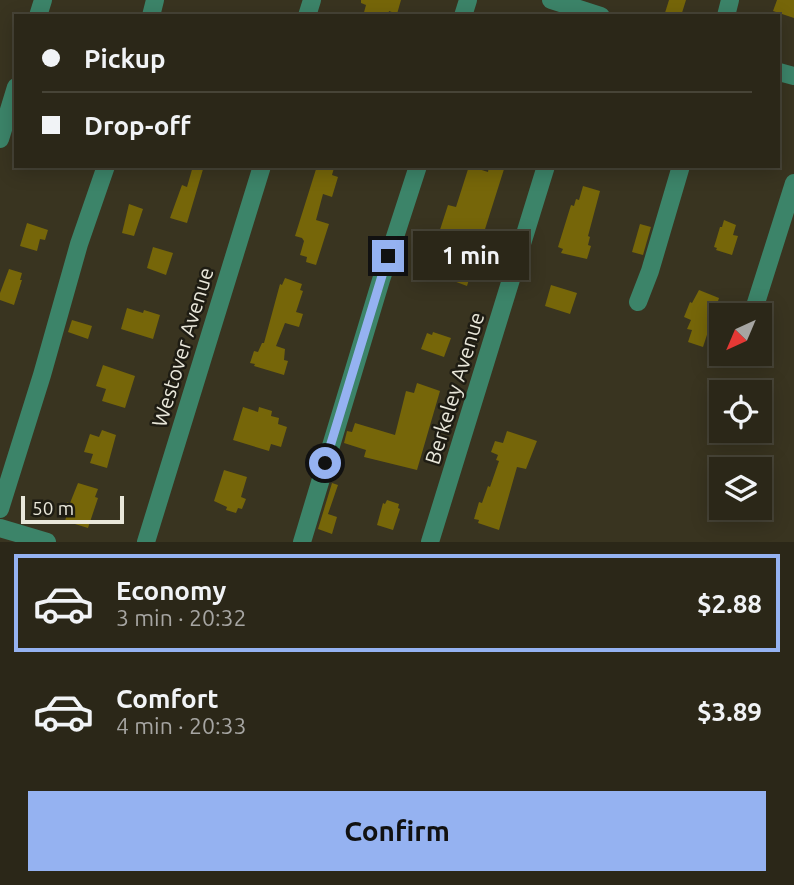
<!DOCTYPE html>
<meta charset="utf-8">
<style>
:root{--surface:#2b2718;--page:#373325;--text:#f1f3f6;--muted:#a6a5a2;--line:#474437;--accent:#95b2f1}
body{margin:0;font-family:Ubuntu,sans-serif;background:var(--page);color:var(--text);height:100vh;display:flex;flex-direction:column;font-size:26px;white-space:nowrap}
*{box-sizing:border-box;margin:0}
p{font-size:23px;color:var(--muted)}
.icon{flex:none;width:38px;height:38px;fill:none;stroke:currentColor;stroke-width:2;stroke-linecap:round;stroke-linejoin:round}
.map{position:relative;height:542px;overflow:hidden}
.sheet{display:flex;flex-direction:column;background:var(--surface);flex:1}
.sheet>*{flex:none}
.banner{position:absolute;left:14px;top:14px;width:766px;height:154px;border-radius:0px;box-shadow:0 4px 18px #0003,0 0 0 2px var(--line);display:grid;align-content:center;height:154px;padding:0 28px;background:var(--surface)}
.needle{width:46px;rotate:224deg}
.tools{position:absolute;left:709px;top:303px;display:grid;gap:14px}
.tools a{display:grid;place-items:center;width:63px;height:63px;border-radius:0px;background:var(--surface);box-shadow:0 4px 18px #0003,0 0 0 2px var(--line);font-size:35px}
.scale{position:absolute;left:21px;bottom:18px;width:103px;box-sizing:border-box;padding-left:7px;border:4px solid #e9e7da;border-top:0;font-size:19px;line-height:24px;white-space:nowrap;color:#e9e7da;-webkit-text-stroke:5px #1e1c13;paint-order:stroke}
.end{position:absolute;width:32px;height:32px;margin:-16px;border:9px solid #95b2f1;background:#111;box-shadow:0 0 0 4px #111}
.from{border-radius:50%}
.bubble{position:absolute;height:49px;border-radius:0px;background:var(--surface);box-shadow:0 4px 18px #0003,0 0 0 2px var(--line);font-size:23px;font-weight:700;line-height:49px;text-align:center}
.banner b{display:flex;align-items:center;gap:24px;height:66px;font-size:26px}
.banner b+b{border-top:2px solid var(--line)}
.banner i{width:18px;height:18px;background:var(--text)}
ul{padding:12px 0 0;list-style:none}
li{display:flex;align-items:center;gap:21px;height:98px;margin:0 14px 10px;padding:0 14px;border:4px solid transparent;border-radius:0px}
li div{flex:1}
li b{display:block;font-size:26px}
li em{font-style:normal;font-weight:700}
li.selected{border-color:var(--accent)}
li>.icon{width:63px;height:63px;stroke-width:1.5}
.action{display:flex;gap:14px;margin-top:auto;padding:14px 28px}
.action a{flex:1;height:80px;border-radius:0px;background:var(--accent);color:#111;font-size:28px;font-weight:700;line-height:80px;text-align:center}
.map>svg:first-child{display:block}
.building{fill:#766609}
.lines{fill:none;stroke-linecap:round;stroke-linejoin:round}
.minor{stroke:#3c8469;stroke-width:18}
.route{stroke:#95b2f1;stroke-width:9}
.labels{text-anchor:middle;dominant-baseline:central;stroke-width:5;stroke-linejoin:round;paint-order:stroke}
.street-label{font-size:21px;fill:#e9e7da;stroke:#1e1c13}
</style>
<div class="map">
<svg width="794" height="542" viewBox="0 0 794 542">
<rect width="100%" height="100%" fill="#393420"/>
<g class="building">
<polygon points="361,0 401,0 397,14 389,11 388,16 363,16 366,5 361,3"/>
<polygon points="669,0 686,0 681,16 664,16"/>
<polygon points="777,0 794,0 794,18 773,11"/>
<polygon points="193,166 204,166 187,223 170,218 182,185 187,187"/>
<polygon points="317,166 334,168 332,175 338,177 332,197 323,194 316,220 329,224 316,265 306,262 307,257 300,255 304,241 302,238 295,236"/>
<polygon points="469,166 488,172 489,166 505,166 467,286 424,270 444,258 449,243 437,239 448,205 456,207"/>
<polygon points="583,186 600,191 588,236 590,237 588,245 591,246 587,259 561,253 563,249 558,247 571,205 574,206 576,199 579,200"/>
<polygon points="129,204 143,209 134,236 122,233"/>
<polygon points="724,220 736,225 733,235 738,236 732,255 716,250 717,248 714,247 720,227 722,227"/>
<polygon points="27,223 48,230 45,240 40,239 37,251 20,246"/>
<polygon points="640,224 651,227 643,255 632,252"/>
<polygon points="153,247 173,253 166,275 147,268"/>
<polygon points="9,269 22,273 20,280 22,280 14,305 0,300 0,293"/>
<polygon points="285,278 302,284 300,290 303,291 296,312 303,314 299,327 285,323 276,346 285,349 284,360 288,361 284,375 254,366 255,364 250,363 254,351 258,352 262,343 264,343 280,284 282,285"/>
<polygon points="551,285 577,293 570,314 545,306"/>
<polygon points="699,290 719,298 703,347 688,342 692,330 687,329 691,320 684,317 690,302 692,303"/>
<polygon points="127,308 143,313 144,310 160,315 153,339 121,329"/>
<polygon points="72,320 92,326 88,339 68,332"/>
<polygon points="433,332 451,338 444,357 421,349 427,333 432,335"/>
<polygon points="103,365 135,376 125,408 102,401 106,389 96,386"/>
<polygon points="417,383 440,391 417,470 364,457 366,450 344,443 347,431 352,432 355,423 395,435 406,391 414,393"/>
<polygon points="243,407 258,412 259,407 272,411 271,416 279,418 278,424 287,427 281,447 271,444 269,451 233,440"/>
<polygon points="102,430 116,435 107,468 90,463 93,454 84,452 90,434 99,437"/>
<polygon points="507,431 537,441 526,469 517,467 499,530 478,523 479,520 474,519 479,502 482,503 488,486 490,487 499,461 496,460 498,455 491,452 495,441 503,443"/>
<polygon points="224,470 247,477 241,497 246,499 242,509 238,508 236,513 226,510 227,507 214,501"/>
<polygon points="78,483 98,489 95,497 98,498 88,528 65,521 67,514 64,513 67,502 70,503"/>
<polygon points="332,483 338,485 328,514 337,517 332,534 318,529"/>
<polygon points="387,500 399,504 398,508 400,509 393,530 377,525 383,503 385,504"/>
</g>
<g class="lines">
<g class="minor">
<polyline points="551,0 601,16"/>
<polyline points="38,16 43,0"/>
<polyline points="151,16 155,0"/>
<polyline points="307,16 312,0"/>
<polyline points="463,16 468,0"/>
<polyline points="726,16 730,0"/>
<polyline points="779,72 794,76"/>
<polyline points="0,139 16,87"/>
<polyline points="638,302 650,271 681,166"/>
<polyline points="755,306 794,183"/>
<polyline points="0,509 42,375 79,244 106,166"/>
<polyline points="0,528 47,542"/>
<polyline points="146,542 262,166"/>
<polyline points="302,542 381,280 418,166"/>
<polyline points="430,542 546,166"/>
</g>
</g>
<g class="lines">
<polyline class="route" points="325,463 388,256"/>
</g>
<g class="labels">
<g class="street-label">
<text transform="translate(182 347) rotate(-73)">Westover Avenue</text>
<text transform="translate(454 388) rotate(-73)">Berkeley Avenue</text>
</g>
</g>
</svg>
<div class="tools">
<a><svg class="needle" viewBox="-14 -14 28 28"><path d="M0-13l5 13h-10z" fill="#e53935"/><path d="M0 13l5-13h-10z" fill="#a6a5a2"/></svg></a>
<a><svg class="icon" aria-label="locate" viewBox="0 0 24 24"><circle cx="12" cy="12" r="6"/><path d="M12 2v4M12 18v4M2 12h4M18 12h4"/></svg></a>
<a><svg class="icon" aria-label="layers" viewBox="0 0 24 24"><path d="M12 4l9 5-9 5-9-5zM3 14l9 5 9-5"/></svg></a>
</div>
<div class="scale">50 m</div>
<i class="end from" style="left:325px;top:463px"></i>
<i class="end" style="left:388px;top:256px"></i>
<div class="bubble" style="left:413px;top:231px;width:116px">1 min</div>
<div class="banner">
<b><i class="from"></i>Pickup</b>
<b><i></i>Drop-off</b>
</div>
</div>
<section class="sheet">
<ul>
<li class="selected"><svg class="icon" aria-label="car" viewBox="0 0 24 24"><path d="M5 17H2v-5l4-1 3-4h7l3 4 3 1v5h-3M9 17h6M6 11h13"/><circle cx="7" cy="17" r="2"/><circle cx="17" cy="17" r="2"/></svg><div><b>Economy</b><p>3 min · 20:32</p></div><em>$2.88</em></li>
<li><svg class="icon" aria-label="car" viewBox="0 0 24 24"><path d="M5 17H2v-5l4-1 3-4h7l3 4 3 1v5h-3M9 17h6M6 11h13"/><circle cx="7" cy="17" r="2"/><circle cx="17" cy="17" r="2"/></svg><div><b>Comfort</b><p>4 min · 20:33</p></div><em>$3.89</em></li>
</ul>
<div class="action"><a>Confirm</a></div>
</section>
